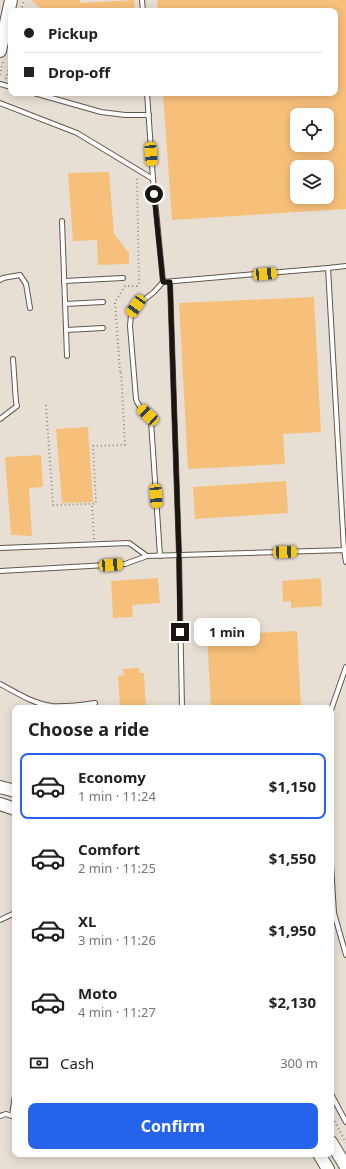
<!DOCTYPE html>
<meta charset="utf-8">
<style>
:root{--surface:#fff;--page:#f6f6f6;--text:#222;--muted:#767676;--line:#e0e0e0;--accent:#2563eb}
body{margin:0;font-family:"Noto Sans",sans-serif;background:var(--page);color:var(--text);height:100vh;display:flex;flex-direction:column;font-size:15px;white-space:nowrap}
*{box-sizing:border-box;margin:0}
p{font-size:13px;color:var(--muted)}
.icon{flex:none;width:22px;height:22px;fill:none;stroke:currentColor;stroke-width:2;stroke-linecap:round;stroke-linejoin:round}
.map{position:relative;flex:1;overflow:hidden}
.details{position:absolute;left:12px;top:705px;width:322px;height:452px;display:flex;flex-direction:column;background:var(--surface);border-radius:8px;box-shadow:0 2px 10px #0003}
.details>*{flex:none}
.banner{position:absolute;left:8px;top:8px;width:330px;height:88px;border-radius:8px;box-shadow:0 2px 10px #0003;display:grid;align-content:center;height:88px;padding:0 16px;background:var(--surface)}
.fabs{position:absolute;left:290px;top:108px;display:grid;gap:8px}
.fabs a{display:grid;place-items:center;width:44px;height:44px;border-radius:8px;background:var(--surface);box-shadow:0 2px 10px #0003;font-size:20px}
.end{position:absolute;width:18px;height:18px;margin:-9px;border:5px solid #191612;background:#fff;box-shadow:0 0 0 2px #fff}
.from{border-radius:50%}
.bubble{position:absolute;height:28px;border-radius:8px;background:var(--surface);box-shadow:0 2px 10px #0003;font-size:13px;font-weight:700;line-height:28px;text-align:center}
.car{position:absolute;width:12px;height:24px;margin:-12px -6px;border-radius:5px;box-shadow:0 0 3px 1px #0007;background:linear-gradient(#f5c518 24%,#345 0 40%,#f5c518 0 76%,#345 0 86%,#f5c518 0)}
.banner b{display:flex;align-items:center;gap:14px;height:38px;font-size:15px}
.banner b+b{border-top:1px solid var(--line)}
.banner i{width:10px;height:10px;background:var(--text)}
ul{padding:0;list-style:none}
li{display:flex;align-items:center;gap:12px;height:66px;margin:0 8px 6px;padding:0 8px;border:2px solid transparent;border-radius:8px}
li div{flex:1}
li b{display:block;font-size:15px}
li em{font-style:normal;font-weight:700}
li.selected{border-color:var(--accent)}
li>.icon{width:36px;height:36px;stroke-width:1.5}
h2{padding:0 16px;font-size:18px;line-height:48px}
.pay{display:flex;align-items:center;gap:10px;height:44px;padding:0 16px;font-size:15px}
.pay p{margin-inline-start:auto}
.button{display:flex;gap:8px;margin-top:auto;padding:8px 16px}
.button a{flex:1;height:46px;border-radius:8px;background:var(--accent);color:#fff;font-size:16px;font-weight:700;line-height:46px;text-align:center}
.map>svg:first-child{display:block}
.building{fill:#f7c07a;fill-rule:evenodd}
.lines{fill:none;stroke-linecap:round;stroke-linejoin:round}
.service-casing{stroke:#60584f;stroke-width:6}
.secondary-casing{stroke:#60584f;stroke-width:14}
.path{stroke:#8f8981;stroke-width:2;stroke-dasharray:1 3;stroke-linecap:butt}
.service{stroke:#fff;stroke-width:4}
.secondary{stroke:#fff;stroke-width:12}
.route{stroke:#191612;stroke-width:5}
</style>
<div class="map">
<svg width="346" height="1169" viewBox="0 0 346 1169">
<rect width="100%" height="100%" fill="#e8dfd4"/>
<g class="building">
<polygon points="31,0 80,0 80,3 134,0 135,11 39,11 40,8"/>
<path d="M157 0H346V209L172 220 163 93H335V11H158ZM297 115H327V145H297ZM297 167H327V197H297Z"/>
<polygon points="109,172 114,234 129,253 129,264 98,265 97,240 73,241 68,173"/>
<polygon points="314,297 321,432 283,434 285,464 188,469 179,303"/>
<polygon points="88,427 93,502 62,503 56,429"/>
<polygon points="41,455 43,487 29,488 32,536 11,535 5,457"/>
<polygon points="286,481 288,513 195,519 193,487"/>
<polygon points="158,578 160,603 132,605 133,617 113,618 111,581"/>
<polygon points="321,578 322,606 291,608 291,601 283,602 282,581"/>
<polygon points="297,631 301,708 211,708 207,635"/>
<polygon points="139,668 140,673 144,673 146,708 123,708 123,706 120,706 118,676 124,675 123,669"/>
</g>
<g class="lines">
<defs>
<g id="service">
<polyline points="142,0 143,11"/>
<polyline points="0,84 11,87"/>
<polyline points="34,93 101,112 125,115 149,115"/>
<polyline points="147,93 153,179 163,282"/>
<polyline points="0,103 77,133 153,179"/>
<polyline points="62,221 67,356"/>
<polyline points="328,268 344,550 346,562"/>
<polyline points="0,280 3,278 20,275 26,284 30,308"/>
<polyline points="64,281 123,278"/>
<polyline points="170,282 179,555 182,708"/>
<polyline points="65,304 103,302"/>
<polyline points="66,330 103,328"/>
<polyline points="0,419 17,406 16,402 13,359"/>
<polyline points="0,548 129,543 147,556 125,564 0,571"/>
<polyline points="147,556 346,550"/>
<path d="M160 556 151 421C147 412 138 408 136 399L130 326 131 314 136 306 154 292 163 282 328 268 346 266"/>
<path d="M0 684C16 692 33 704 52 706 66 707 81 705 95 703"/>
<polyline points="331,710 346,667"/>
<polyline points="331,865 334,913 346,955"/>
<polyline points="0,920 15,913"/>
<polyline points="331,1094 346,1122"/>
<polyline points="15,1095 12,1116 15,1116"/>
<polyline points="0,1116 6,1114 12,1116"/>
</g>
<g id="secondary">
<polyline points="0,51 11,0"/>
<polyline points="0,787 15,791"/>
<polyline points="0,804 15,809"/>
<polyline points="331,1142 346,1167"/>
<polyline points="319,1154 328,1169"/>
</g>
</defs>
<use href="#service" class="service-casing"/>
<use href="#secondary" class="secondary-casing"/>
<g class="path">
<polyline points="21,11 24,0"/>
<polyline points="0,75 3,61"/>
<polyline points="6,79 11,57"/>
<polyline points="46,405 53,505 92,504"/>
<polyline points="94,539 92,504 96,503 93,446 125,445 121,371 120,372 115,302 125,286 137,286 139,284 137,177"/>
<polyline points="331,1114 346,1143"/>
</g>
<use href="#service" class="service"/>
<use href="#secondary" class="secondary"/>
</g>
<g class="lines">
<polyline class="route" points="154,194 163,282 170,282 179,555 180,632"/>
</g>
</svg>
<div class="fabs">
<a><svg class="icon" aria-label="locate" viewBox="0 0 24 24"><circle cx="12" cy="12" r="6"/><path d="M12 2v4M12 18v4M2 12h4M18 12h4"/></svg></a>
<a><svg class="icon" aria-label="layers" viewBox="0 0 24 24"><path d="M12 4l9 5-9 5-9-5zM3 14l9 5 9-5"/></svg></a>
</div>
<i class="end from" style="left:154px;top:194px"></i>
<i class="end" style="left:180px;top:632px"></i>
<div class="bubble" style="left:194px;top:618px;width:66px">1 min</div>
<i class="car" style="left:151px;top:154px;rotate:176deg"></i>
<i class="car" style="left:265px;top:274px;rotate:85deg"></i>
<i class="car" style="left:136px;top:306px;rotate:215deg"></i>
<i class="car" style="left:148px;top:415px;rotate:313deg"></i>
<i class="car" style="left:156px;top:496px;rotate:176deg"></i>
<i class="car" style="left:285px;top:552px;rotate:88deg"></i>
<i class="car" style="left:111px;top:565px;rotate:86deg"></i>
<div class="banner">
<b><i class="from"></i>Pickup</b>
<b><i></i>Drop-off</b>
</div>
<section class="details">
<h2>Choose a ride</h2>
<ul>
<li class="selected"><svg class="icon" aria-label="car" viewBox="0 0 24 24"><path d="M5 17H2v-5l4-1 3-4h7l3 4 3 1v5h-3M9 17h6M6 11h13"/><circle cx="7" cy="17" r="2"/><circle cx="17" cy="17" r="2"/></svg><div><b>Economy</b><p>1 min · 11:24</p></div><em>$1,150</em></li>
<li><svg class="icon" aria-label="car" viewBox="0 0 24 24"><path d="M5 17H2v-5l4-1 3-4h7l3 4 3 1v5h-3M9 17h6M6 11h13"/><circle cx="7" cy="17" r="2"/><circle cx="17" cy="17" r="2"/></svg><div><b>Comfort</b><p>2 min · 11:25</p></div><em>$1,550</em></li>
<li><svg class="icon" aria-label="car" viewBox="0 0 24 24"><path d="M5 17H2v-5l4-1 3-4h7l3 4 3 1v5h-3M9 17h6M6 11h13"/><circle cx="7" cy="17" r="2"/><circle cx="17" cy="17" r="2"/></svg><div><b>XL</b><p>3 min · 11:26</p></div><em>$1,950</em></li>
<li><svg class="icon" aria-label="car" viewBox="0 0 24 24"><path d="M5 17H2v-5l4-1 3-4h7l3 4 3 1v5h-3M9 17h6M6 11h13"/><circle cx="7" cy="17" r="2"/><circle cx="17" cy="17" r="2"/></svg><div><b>Moto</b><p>4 min · 11:27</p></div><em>$2,130</em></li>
</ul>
<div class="pay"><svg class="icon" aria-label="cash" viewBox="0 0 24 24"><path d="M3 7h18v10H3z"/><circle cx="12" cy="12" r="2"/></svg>Cash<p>300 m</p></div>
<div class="button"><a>Confirm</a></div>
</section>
</div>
